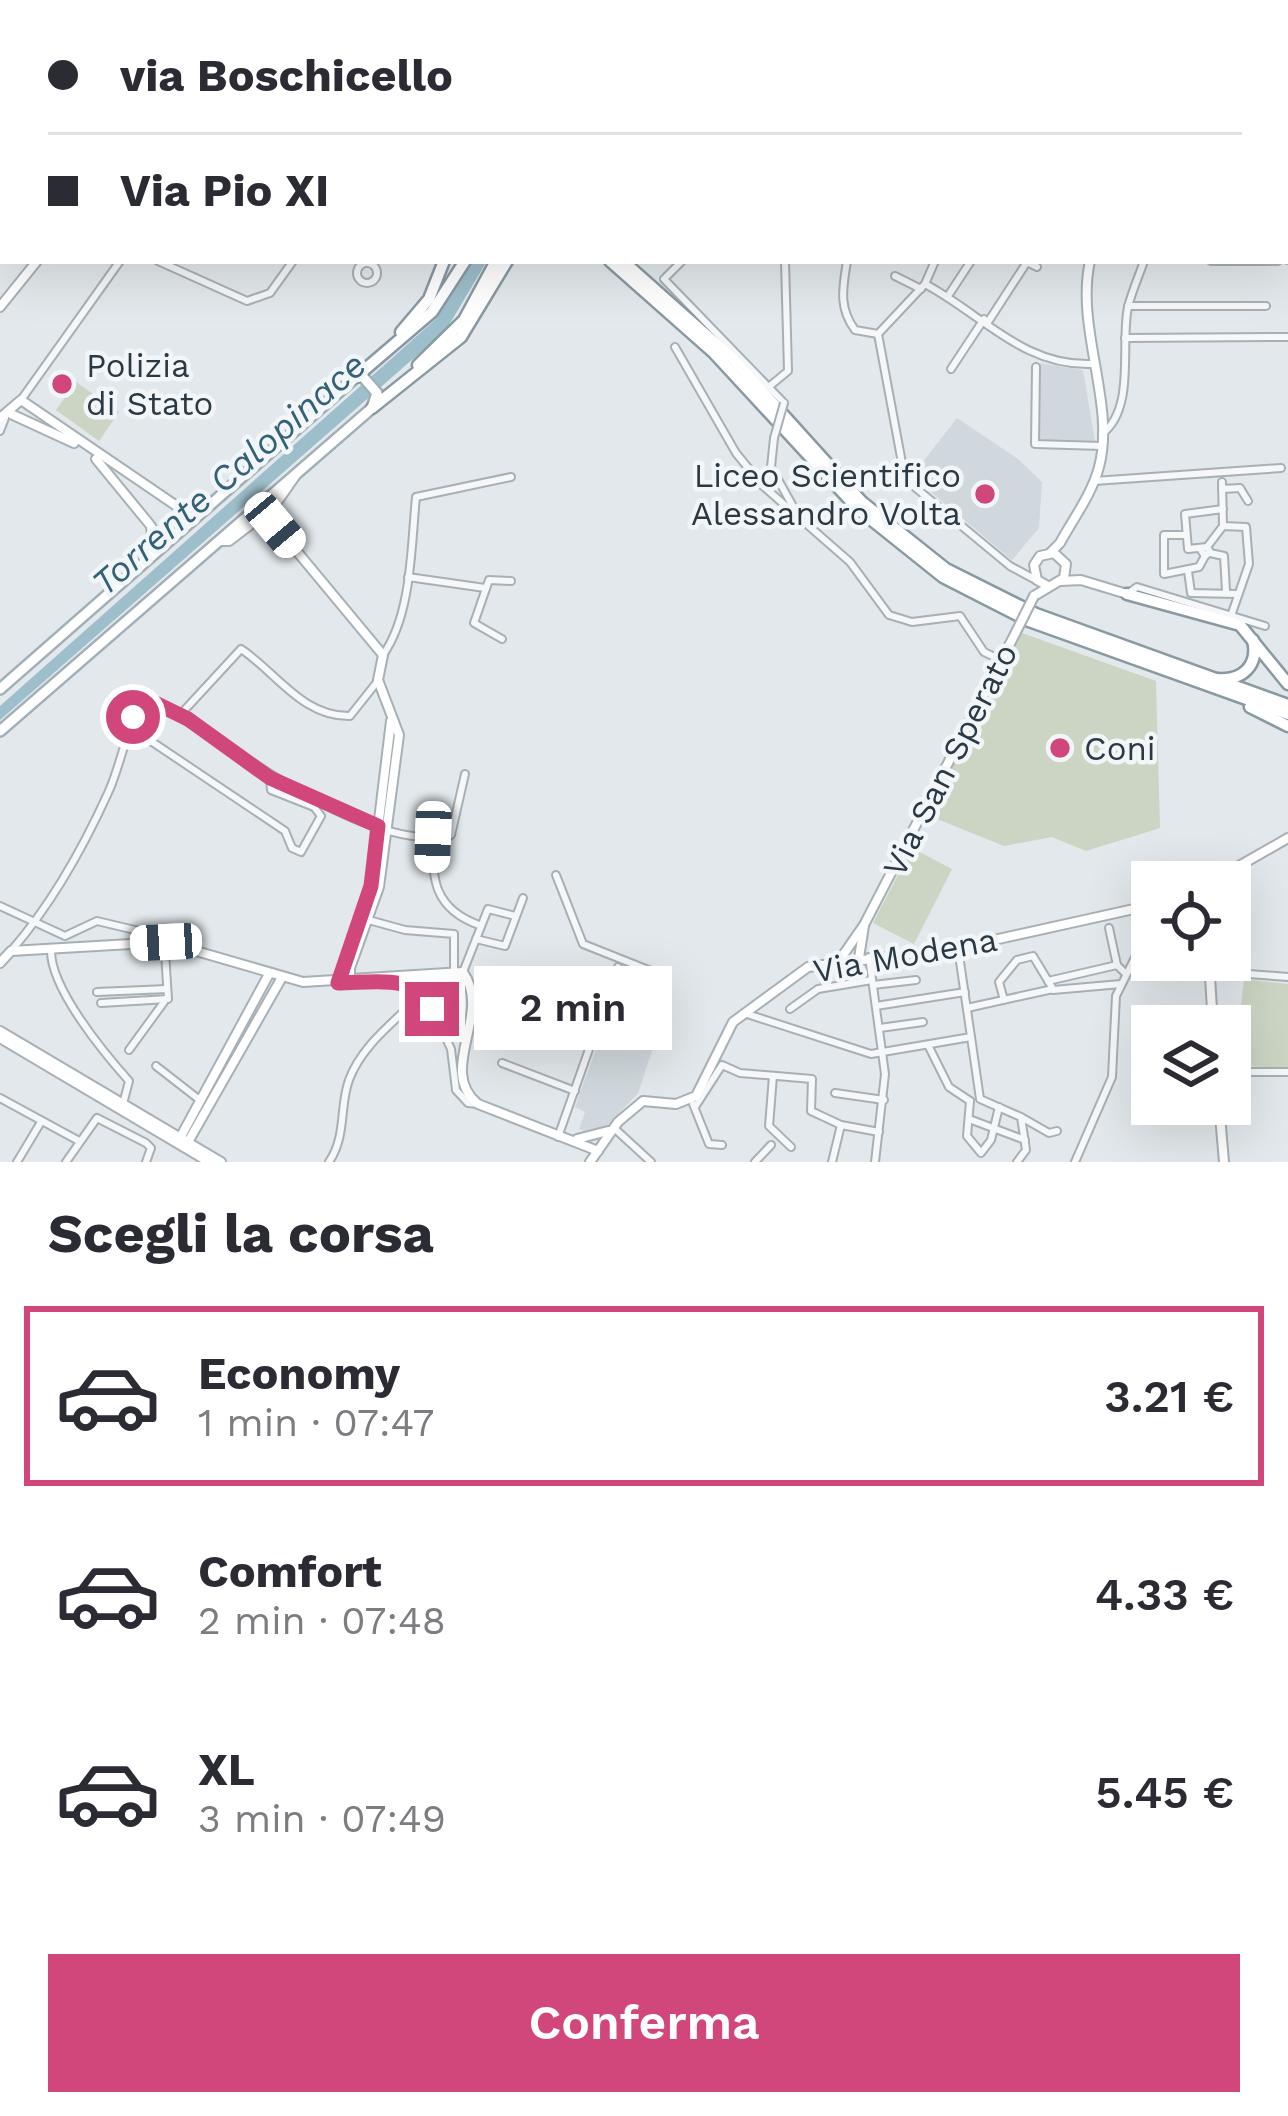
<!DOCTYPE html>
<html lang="it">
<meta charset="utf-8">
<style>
:root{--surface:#fff;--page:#f7f7f7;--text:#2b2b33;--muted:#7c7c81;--line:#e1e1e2;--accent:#d1477c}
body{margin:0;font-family:"Work Sans",sans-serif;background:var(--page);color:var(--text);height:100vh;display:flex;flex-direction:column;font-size:45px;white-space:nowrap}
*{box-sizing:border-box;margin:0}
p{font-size:39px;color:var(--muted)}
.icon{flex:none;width:66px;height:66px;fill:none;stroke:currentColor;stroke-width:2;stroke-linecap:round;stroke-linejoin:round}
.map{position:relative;height:1162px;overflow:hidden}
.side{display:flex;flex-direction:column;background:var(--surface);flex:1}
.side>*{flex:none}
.guide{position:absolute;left:0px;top:0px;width:1290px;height:264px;box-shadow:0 12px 48px #0002;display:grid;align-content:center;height:264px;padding:0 48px;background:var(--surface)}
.fabs{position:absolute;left:1131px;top:861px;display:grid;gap:24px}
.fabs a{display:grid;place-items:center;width:120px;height:120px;border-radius:0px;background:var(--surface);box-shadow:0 12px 48px #0002;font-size:60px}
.end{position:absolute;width:54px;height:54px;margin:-27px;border:15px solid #d1477c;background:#fff;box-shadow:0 0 0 6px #fff}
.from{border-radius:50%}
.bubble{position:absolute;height:84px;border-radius:0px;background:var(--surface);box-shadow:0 12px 48px #0002;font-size:39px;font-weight:600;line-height:84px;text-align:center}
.car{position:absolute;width:36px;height:72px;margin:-36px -18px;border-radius:15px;box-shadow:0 0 9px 3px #0007;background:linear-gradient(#fff 24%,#345 0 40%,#fff 0 76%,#345 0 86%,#fff 0)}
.guide b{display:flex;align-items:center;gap:42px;height:114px;font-size:45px}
.guide b+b{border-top:3px solid var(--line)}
.guide i{width:30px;height:30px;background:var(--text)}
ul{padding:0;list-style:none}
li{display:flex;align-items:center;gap:36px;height:180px;margin:0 24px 18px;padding:0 24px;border:6px solid transparent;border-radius:0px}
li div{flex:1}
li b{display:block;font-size:45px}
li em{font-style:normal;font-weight:600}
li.selected{border-color:var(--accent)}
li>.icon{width:108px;height:108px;stroke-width:1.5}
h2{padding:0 48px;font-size:54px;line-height:144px}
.primary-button{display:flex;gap:24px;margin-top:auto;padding:24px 48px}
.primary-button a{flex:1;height:138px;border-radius:0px;background:var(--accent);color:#fff;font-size:48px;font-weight:600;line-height:138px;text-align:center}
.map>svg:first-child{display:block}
.built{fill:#d0d8dd}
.green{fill:#ccd5c3}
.water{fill:#9dbecb}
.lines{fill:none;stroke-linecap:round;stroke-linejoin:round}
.street-casing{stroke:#a7b0b5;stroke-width:10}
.secondary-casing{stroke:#a7b0b5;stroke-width:12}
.primary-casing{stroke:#a1afb7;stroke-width:14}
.highway-casing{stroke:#8999a2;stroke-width:15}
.street{stroke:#f5f7f9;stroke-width:6}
.secondary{stroke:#fff;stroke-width:8}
.primary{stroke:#fff;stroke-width:9}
.highway{stroke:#fff;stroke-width:10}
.street-bridge-casing{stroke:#a7b0b5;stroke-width:10;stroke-linecap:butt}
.secondary-bridge-casing{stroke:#a7b0b5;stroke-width:12;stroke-linecap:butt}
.street-bridge{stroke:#f5f7f9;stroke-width:6}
.secondary-bridge{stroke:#fff;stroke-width:8}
.route{stroke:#d1477c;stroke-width:15}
.poi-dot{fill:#d1477c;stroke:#f2f6f8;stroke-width:4.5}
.labels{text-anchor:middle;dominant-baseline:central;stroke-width:9;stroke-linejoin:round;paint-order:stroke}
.poi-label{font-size:33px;fill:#2a3943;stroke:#f2f6f8;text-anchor:start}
.street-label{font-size:33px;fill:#2a3943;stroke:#f2f6f8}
.water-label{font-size:36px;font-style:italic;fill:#336278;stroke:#f2f6f8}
</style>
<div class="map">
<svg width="1288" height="1162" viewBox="0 0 1288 1162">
<rect width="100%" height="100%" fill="#e2e8eb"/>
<g class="built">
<polygon points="1040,363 1083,370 1095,441 1038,442"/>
<polygon points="957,418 1018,459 1042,482 1039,528 1012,560 912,476"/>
<polygon points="626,967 661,979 669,1000 638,1093 604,1129 587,1132 579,1129 585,1112 575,1107"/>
</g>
<g class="green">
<polygon points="76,382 119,412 99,441 56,410"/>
<polygon points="1022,633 1156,681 1160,828 1086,851 1052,837 1004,846 927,815"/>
<polygon points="912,848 952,869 914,944 873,923"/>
<polygon points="1244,979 1288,984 1288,1069 1234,1065"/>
</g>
<polygon class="water" points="472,261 487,261 446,330 0,720 0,706 436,319"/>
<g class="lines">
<defs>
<g id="street">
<polyline points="644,3 645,0"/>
<polyline points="765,3 767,0"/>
<polyline points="961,3 962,0"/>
<polyline points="1245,3 1247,0"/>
<polyline points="1269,3 1271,0"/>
<polyline points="1287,241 1288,255"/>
<polyline points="1287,260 1288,260"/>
<polyline points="158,261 247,301 270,293 293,261"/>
<polyline points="682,261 664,279 784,403"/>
<path d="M847 261C843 287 838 307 855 330L878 334 925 284 935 261"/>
<polyline points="1211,261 1278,261"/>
<circle cx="367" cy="273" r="10"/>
<polyline points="895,276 921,289"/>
<path d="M925 284C982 314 1023 367 1093 364"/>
<polyline points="948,296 971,261"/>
<polyline points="1128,306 1266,306"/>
<polyline points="988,322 1027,262 1037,267"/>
<polyline points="878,334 905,479 1010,566 1036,580"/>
<polyline points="1125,338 1288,337"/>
<polyline points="675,347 736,453 763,486 850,562 889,615 912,622 960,616 984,652 1001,660"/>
<polyline points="1036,367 1035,444 1102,446"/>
<polyline points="951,369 984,319"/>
<polyline points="771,385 788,371 785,261"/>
<polyline points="21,400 120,261"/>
<polyline points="0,431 5,418"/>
<path d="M1102 434C1136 408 1120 345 1128 307 1132 291 1139 276 1144 261"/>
<polyline points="774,438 771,467 795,510"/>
<polyline points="1094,481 1281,468"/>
<polyline points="1222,482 1223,526"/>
<polyline points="1222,489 1240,488 1248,501"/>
<polyline points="1186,535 1164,535 1164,574 1199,567 1205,556"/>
<polyline points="1207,547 1223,526 1246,527 1249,564 1232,613"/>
<polyline points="1201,550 1205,556 1210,552 1207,547 1188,549 1185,514 1223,509"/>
<polyline points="1210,553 1224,556 1226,591"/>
<polyline points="1188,571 1191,593 1237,594"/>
<polyline points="408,577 485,588"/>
<polyline points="1127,594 1137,587 1265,626"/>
<polyline points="502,639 474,623 489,580 511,581"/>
<path d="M383 655C412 614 411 546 416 497L511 477"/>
<path d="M180 715 241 649C276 672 302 717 350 716L377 682"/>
<polyline points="130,727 285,831 292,848 301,852 321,816 314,807 271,790 270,779"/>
<path d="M433 838C431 880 435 909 479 925"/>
<polyline points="556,875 583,944 666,977"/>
<polyline points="0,906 65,936 97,921 164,937 168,999 101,1003"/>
<polyline points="365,919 405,930 454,934 454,971"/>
<polyline points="1109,928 1117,965 1126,974"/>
<polyline points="476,939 505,946 523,898"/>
<path d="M11 951C51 905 83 848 108 793 123 761 124 726 149 700 225 737 363 855 451 835L465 774"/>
<path d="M51 951C51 989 104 1053 129 1081L123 1104"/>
<polyline points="869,957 885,1074 875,1162"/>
<polyline points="821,964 826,987"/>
<polyline points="1209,971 1288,977"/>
<polyline points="463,972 488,909 515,916"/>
<polyline points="398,980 427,997 451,1049 456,1090 468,1103 478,1104"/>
<polyline points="1048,981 1117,965"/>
<polyline points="873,985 916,980"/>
<polyline points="1053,990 1121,984"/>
<polyline points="97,992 167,989"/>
<polyline points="876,1006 965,992"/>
<polyline points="967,1008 1053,989 1033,956 1017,960 999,982 1004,1000"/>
<polyline points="790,1009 818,989 872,980"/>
<polyline points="747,1014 871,1054 971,1037 958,948"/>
<polyline points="880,1028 923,1022"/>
<polyline points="971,1037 980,1099 1021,1117 1026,1150 1017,1162"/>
<polyline points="928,1045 949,1087 970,1101"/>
<polyline points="129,1050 164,1002"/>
<polyline points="502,1063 575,1091"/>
<polyline points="156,1066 201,1101"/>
<polyline points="1230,1072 1288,1072"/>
<polyline points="773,1076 769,1126 791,1147"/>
<polyline points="835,1093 884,1100"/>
<polyline points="0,1098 79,1141"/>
<polyline points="970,1101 967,1136 981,1153 991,1140 999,1107"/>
<polyline points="693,1104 709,1144 722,1145"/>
<polyline points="695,1107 722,1065 740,1073 812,1079 811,1111 841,1125"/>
<polyline points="1021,1117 1049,1133 1057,1131"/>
<polyline points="969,1119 1025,1140"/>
<polyline points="614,1128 651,1162"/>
<polyline points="558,1137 618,967"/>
<polyline points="17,1162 41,1122"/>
<polyline points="66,1162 97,1118 146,1143 151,1148 146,1162"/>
<path d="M329 1162C347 1135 339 1107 349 1080 362 1044 397 1020 423 993"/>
<polyline points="755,1162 771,1145"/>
<polyline points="832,1162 841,1125 879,1132"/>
<polyline points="1075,1162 1112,1077 1116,996 1152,923"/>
</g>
<g id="secondary">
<polyline points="157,3 159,0"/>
<polyline points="212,3 214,0"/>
<polyline points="1199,3 1200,0"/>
<polyline points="0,247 3,244"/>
<polyline points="0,307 37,261"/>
<polyline points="11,414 74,443"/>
<polyline points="0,418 21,400 181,509 206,505"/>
<polyline points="96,459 151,526 153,545 144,559"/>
<polyline points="275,524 273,508 296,475"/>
<polyline points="219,541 229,541 258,519 275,525 383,655 378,680 399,735 379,887 350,968 350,983"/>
<path d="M1050 553 1060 543C1073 519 1092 494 1099 467 1116 404 1075 328 1090 261"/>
<polyline points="1061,581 1081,580 1127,594"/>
<polyline points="1034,596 1064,578 1066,564 1054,553 1040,556 1034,565 1037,580 1046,585"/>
<polyline points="1211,882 1288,838"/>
<polyline points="841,958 864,925 1016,632"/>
<polyline points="859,958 864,926"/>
<polyline points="1209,960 1213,1026"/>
<path d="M0 963 11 951 165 942 303 982 463 972C493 1015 436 1070 478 1104L598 1151"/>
<polyline points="339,983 371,886 391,721"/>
<polyline points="0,1031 221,1162"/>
<polyline points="0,1038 209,1162"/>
<polyline points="1219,1104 1224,1162"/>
<polyline points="180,1138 269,974"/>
<polyline points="577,1139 608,1131"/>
<polyline points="188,1142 281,979"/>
<polyline points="590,1162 618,1122 643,1101 676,1104 696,1096 733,1022 808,967 958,948 1152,905"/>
</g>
<polyline id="primary" points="0,689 356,377 363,377 377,393 372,408 0,731"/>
<g id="highway">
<polyline points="127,0 131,3"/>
<polyline points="257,0 261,3"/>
<polyline points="273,0 277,3"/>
<polyline points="610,261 714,353 858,509 943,577 1029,621 1288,714"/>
<polyline points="623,261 732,358 862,502 946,569 1036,614 1288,705"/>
<polyline points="401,332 429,299 444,261"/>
<polyline points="418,365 464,320 496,261"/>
<polyline points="356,377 432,312 465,261"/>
<polyline points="372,408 461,337 507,261"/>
<polyline points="1127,594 1240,625 1288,684"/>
<path d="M1217 679C1243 681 1259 665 1253 640"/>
<polyline points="1250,707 1288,726"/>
</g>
</defs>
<use href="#street" class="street-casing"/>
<use href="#secondary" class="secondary-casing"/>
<use href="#primary" class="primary-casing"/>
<use href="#highway" class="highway-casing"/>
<use href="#street" class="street"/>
<use href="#secondary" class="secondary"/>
<use href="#primary" class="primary"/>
<use href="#highway" class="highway"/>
<defs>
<polyline id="street-bridge" points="774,438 784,403"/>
<polyline id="secondary-bridge" points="1016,632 1034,596"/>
</defs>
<use href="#street-bridge" class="street-bridge-casing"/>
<use href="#secondary-bridge" class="secondary-bridge-casing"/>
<use href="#street-bridge" class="street-bridge"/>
<use href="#secondary-bridge" class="secondary-bridge"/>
</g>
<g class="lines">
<path class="route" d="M133 717 149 700 188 719 270 778 378 826 371 886 338 983C372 983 415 972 432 1009"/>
</g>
<g class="poi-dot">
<circle cx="62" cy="384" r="12"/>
<circle cx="985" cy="494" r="12"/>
<circle cx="1060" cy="748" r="12"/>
</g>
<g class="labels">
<g class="poi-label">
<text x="86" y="365">Polizia<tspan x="86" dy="38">di Stato</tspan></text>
<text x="961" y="475" text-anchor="end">Liceo Scientifico<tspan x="961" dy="38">Alessandro Volta</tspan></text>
<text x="1084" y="748">Coni</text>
</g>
<g class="street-label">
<text transform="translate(950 760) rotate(-63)">Via San Sperato</text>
<text transform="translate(905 955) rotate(-10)">Via Modena</text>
</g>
<g class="water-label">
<text transform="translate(229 474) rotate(-41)">Torrente Calopinace</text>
</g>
</g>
</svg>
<div class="fabs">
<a><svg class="icon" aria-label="locate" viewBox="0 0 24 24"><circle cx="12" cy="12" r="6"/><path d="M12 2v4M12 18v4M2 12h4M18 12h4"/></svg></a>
<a><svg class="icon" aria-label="layers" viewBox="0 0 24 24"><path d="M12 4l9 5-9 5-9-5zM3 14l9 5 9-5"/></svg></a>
</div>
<i class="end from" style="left:133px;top:717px"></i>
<i class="end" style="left:432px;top:1009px"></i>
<div class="bubble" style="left:474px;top:966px;width:198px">2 min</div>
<i class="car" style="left:275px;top:525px;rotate:140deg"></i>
<i class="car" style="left:433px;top:837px;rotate:182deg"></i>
<i class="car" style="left:166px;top:942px;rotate:267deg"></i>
<div class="guide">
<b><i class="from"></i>via Boschicello</b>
<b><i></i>Via Pio XI</b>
</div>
</div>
<section class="side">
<h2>Scegli la corsa</h2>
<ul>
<li class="selected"><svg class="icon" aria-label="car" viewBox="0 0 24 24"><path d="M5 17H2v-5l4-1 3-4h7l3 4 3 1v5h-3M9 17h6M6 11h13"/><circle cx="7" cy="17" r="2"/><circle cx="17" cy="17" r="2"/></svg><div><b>Economy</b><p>1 min · 07:47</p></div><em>3.21 €</em></li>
<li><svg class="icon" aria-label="car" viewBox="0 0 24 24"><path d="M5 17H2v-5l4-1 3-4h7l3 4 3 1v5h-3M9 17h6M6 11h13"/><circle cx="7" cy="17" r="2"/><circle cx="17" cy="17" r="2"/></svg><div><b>Comfort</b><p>2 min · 07:48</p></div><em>4.33 €</em></li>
<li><svg class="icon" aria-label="car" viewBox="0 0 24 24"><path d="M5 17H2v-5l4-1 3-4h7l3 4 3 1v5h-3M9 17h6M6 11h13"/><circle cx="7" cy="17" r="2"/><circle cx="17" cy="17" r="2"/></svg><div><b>XL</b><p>3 min · 07:49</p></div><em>5.45 €</em></li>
</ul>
<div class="primary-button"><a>Conferma</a></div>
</section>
